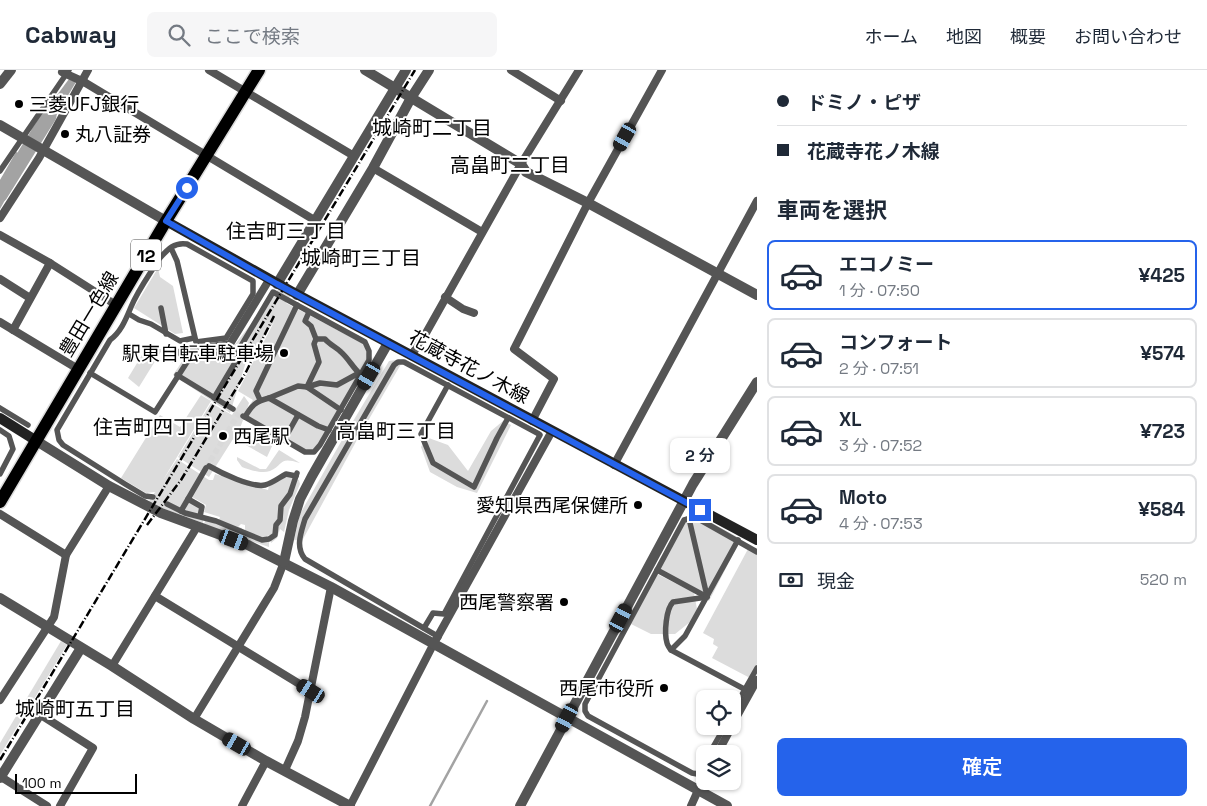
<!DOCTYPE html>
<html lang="ja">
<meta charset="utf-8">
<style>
:root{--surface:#fff;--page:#f6f6f7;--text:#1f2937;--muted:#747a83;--line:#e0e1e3;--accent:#2563eb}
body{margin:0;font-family:"Space Grotesk","Noto Sans JP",sans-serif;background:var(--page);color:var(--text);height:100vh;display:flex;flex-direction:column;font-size:19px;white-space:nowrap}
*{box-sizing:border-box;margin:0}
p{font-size:16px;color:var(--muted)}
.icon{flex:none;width:28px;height:28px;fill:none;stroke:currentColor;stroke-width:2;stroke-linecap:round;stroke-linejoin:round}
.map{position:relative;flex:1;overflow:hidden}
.details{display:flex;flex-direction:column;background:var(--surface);width:450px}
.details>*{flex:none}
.guide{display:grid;align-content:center;height:110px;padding:0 20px;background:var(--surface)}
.controls{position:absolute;left:696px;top:620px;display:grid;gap:10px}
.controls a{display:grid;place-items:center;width:45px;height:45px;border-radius:8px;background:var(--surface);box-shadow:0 1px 4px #0004;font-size:25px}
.scale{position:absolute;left:15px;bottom:12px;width:122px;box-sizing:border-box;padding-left:5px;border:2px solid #000;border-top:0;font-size:14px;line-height:18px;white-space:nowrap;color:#000;-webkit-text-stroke:4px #fff;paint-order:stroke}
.end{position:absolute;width:22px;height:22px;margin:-11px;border:6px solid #2563eb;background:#fff;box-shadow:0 0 0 2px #fff}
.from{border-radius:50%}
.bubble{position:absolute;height:35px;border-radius:8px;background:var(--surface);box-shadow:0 1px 4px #0004;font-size:16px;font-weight:600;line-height:35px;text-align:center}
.car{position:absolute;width:15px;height:30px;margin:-15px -8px;border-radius:6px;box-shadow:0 0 4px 1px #0007;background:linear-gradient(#222 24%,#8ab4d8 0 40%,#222 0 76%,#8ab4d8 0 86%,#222 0)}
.guide b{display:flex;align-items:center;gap:18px;height:48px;font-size:19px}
.guide b+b{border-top:1px solid var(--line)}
.guide i{width:12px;height:12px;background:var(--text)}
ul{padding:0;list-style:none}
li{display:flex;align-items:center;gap:15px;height:70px;margin:0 10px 8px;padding:0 10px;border:2px solid var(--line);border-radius:8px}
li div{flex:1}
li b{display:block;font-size:19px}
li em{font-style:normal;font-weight:600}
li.selected{border-color:var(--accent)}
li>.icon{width:45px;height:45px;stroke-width:1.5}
h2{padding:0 20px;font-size:22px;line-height:60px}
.pay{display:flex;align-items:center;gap:12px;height:55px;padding:0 20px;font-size:19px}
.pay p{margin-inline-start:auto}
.cta{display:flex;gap:10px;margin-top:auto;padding:10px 20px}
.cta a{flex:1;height:58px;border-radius:8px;background:var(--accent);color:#fff;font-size:20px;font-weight:600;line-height:58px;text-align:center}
header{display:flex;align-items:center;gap:30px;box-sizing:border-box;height:70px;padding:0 25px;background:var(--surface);border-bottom:1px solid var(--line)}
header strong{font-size:24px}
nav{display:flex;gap:28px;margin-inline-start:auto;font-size:18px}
.search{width:350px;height:45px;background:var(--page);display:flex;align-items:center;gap:12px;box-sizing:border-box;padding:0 18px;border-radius:8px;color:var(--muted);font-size:19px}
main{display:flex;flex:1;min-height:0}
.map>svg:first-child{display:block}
.green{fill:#dcdcdc}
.water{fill:#a3a3a3}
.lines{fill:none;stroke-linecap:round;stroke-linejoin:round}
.stream{stroke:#a3a3a3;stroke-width:2.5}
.river{stroke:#a3a3a3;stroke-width:15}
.pedestrian-tunnel{stroke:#d9d9d9;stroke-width:5.5;stroke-dasharray:5.5 3;stroke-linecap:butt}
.primary-casing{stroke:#dbdbdb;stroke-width:15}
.pedestrian{stroke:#555;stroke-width:5.5}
.minor{stroke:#555;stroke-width:8}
.tertiary{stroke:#555;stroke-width:10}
.secondary{stroke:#222;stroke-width:10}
.primary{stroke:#000;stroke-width:12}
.rail{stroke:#000;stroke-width:2.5;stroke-dasharray:8 2.5 1 2.5;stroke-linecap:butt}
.minor-bridge{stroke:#555;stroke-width:8}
.route{stroke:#2563eb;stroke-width:6}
.poi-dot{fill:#000;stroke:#fff;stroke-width:2}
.labels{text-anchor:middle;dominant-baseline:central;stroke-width:4;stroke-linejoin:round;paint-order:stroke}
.shield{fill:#fff;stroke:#4c4c4c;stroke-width:1}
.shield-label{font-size:18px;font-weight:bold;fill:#000}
.poi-label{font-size:19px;fill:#000;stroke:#fff;text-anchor:end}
.street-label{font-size:19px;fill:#000;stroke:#fff}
.neighbourhood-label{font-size:20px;fill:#000;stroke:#fff}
</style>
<header>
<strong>Cabway</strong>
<div class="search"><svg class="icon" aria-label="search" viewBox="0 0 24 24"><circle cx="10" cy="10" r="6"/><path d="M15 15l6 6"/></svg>ここで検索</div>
<nav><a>ホーム</a><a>地図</a><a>概要</a><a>お問い合わせ</a></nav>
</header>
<main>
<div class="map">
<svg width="757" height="736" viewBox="0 0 757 736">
<rect width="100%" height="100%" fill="#fff"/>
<g class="green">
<polygon points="158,198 160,207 173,216 183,263 175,264 134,238"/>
<polygon points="279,218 291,225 286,233 364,274 368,288 320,373 312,380 306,380 245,345 240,358 209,407 178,387 211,333 232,345 244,326 249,333 247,339 253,330 238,321 274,252 246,292 230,343 173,305 183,290 191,285 233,277"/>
<polygon points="154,275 162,280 139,317 128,308 145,280"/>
<polygon points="404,289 358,368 302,471 294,470 300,444 346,363 389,291"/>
<polygon points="201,325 211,331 163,410 177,389 209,410 213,410 215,404 268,420 269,416 286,405 299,410 300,414 289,440 284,462 280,459 277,468 271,473 270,465 267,466 269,467 269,477 245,469 245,455 241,454 238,457 242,458 244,469 204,455 206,446 219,450 220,447 204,442 206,435 192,427 192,428 204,435 203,453 148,433 155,422 146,423 121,408 160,345 180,357"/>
<polygon points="503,351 511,355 477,423 457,417 430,402 421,377 426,367 448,375 468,401 491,361"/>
<polygon points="252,369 273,374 267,387 244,374"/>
<path d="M279 380 300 393C278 386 284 395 270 401 262 404 250 400 242 397L237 390V387L260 399H266Z"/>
<polygon points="694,443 741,469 709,531 694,523 697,539 690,552 675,564 651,564 631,554 657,504 685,518 654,500 683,448"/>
<polygon points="748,479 757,484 757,594 750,608 712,588 718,577 713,574 714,569 703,563"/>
<polygon points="61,571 67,575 0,685 0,673"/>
</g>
<g class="water">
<polygon points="69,9 76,12 44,66 31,60"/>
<polygon points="16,82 29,87 0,139 0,110"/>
</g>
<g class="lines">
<polyline class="stream" points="430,736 487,631"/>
<polyline class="river" points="0,125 49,46"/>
<g class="pedestrian-tunnel">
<polyline points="206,398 239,343"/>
<polyline points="153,427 167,434"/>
</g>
<defs>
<polyline id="primary" points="0,432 166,151 259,0"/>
</defs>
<use href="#primary" class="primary-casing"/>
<g class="pedestrian">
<polyline points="0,101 69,0"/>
<polyline points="161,238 166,264"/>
<polyline points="309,242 305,251 311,256 316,269 314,274 319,292 307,317 341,340"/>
<polyline points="129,244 139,250 151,254 180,271 194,268"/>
<path d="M316 269H325C330 275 336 277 341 282 349 289 353 298 361 305"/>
<polyline points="90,303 155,342 189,289 238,281 273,222 365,272 369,281 369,290 320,375 314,382 305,382 245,347"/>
<polyline points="177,305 233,339"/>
<polyline points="448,315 421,364 433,393 474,417 497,368 508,348"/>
<polyline points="214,328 239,286 238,281"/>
<polyline points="269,328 298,316 307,317 320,313 337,315 359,303"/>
<polyline points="260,330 256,321 297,235"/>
<polyline points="0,338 28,355"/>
<path d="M243 346 245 347C251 336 256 331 269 328L318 356 329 360"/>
<polyline points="0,360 9,366 13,379 0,404"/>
<polyline points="284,370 298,345"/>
<path d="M209 396C221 403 252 418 265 415 273 413 280 407 286 404L296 406"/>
<path d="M153 427 145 426 125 414 63 375 59 370 57 360 110 270C121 262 126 249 131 237 138 220 150 204 159 189 168 179 174 172 187 174L253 211V224L226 268 196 272 177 191 171 178"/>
<polyline points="167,434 185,443 216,451 262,470 269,469 275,465 276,455 280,450 281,436 290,424 297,403"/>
<polyline points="181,441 188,429"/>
<polyline points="200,446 202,437 188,429 206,398"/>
<polyline points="690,453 707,526"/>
<polyline points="657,500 707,527"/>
<path d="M707 527 673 532C666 539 664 563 667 573 667 574 670 579 671 580L746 620"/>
<polyline points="424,558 433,543 444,544 540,365"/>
<path d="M439 567 305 489C295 477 301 463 305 449L394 295 398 292H404L539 364"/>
<polyline points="671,580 685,566 738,470"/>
<polyline points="732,642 757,598"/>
<polyline points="709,684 725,656"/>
<polyline points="705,690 697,704 692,703 588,646 585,641 585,634 684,450 695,447 757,482"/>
</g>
<g class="minor">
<polyline points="209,0 354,86"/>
<polyline points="511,0 561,31"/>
<polyline points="84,12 316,151"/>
<polyline points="373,98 482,162"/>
<polyline points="0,148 39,88 88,0"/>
<polyline points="0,165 50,193 116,235"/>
<polyline points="0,209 30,228"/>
<polyline points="445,227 463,239 474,243"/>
<polyline points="0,252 78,299"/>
<polyline points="13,260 50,193"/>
<polyline points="411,286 426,263 521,94 579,0"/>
<polyline points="173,288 181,282 230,274 269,210"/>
<polyline points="532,351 554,309 514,279 588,133 662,0"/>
<polyline points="614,395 757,131"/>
<polyline points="0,444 66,485"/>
<polyline points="155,526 311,621"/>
<polyline points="112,596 197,457"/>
<polyline points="0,630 54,547 66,485 109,416"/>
<polyline points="41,645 93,678 60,736"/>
<polyline points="194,649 274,518 284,492"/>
<polyline points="732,655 757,610"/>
<polyline points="717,684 732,656"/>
<polyline points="285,700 298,671 305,647 331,517"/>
<polyline points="1,707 47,736"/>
<polyline points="242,736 266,691"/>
<polyline points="350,736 433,575 552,361"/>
<polyline points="691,736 705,705"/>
</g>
<g class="tertiary">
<polyline points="365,0 521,94 526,102 588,133 757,225"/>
<polyline points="0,14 11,0"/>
<polyline points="0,55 166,151"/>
<polyline points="277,214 406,0"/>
<polyline points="297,225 373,98 411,28 429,0"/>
<polyline points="35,370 109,416 161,443 248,475 331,517 727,736"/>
<polyline points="284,492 293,451 300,429 312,406 388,273"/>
<polyline points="0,528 112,596 194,649 266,691 350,736"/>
<polyline points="0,708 81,578"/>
<polyline points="520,736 693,414 757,312"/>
</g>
<g class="secondary">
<polyline points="166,151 291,221 757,470"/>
<polyline points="0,348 35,370"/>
</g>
<use href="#primary" class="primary"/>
<g class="rail">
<polyline points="147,455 181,410 246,302 274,246"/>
<polyline points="0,690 415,0"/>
</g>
<polyline class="minor-bridge" points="62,2 84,12"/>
</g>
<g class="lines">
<polyline class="route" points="187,118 166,151 277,214 700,440"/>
</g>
<g class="poi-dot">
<circle cx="19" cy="34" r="5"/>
<circle cx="65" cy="64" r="5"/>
<circle cx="284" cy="283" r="5"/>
<circle cx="223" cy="366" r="5"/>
<circle cx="638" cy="435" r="5"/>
<circle cx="564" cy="532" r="5"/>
<circle cx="664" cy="618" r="5"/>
</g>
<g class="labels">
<rect class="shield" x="131" y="169.5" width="30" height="31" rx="4"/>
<g class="shield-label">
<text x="146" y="185">12</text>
</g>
<g class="poi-label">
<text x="29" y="34" text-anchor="start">三菱UFJ銀行</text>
<text x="75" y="64" text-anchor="start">丸八証券</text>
<text x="274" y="283">駅東自転車駐車場</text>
<text x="233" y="366" text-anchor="start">西尾駅</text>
<text x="628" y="435">愛知県西尾保健所</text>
<text x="554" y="532">西尾警察署</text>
<text x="654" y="618">西尾市役所</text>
</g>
<g class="street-label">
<text transform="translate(89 244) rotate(-59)">豊田一色線</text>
<text transform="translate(469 297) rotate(28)">花蔵寺花ノ木線</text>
</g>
<g class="neighbourhood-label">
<text x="432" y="58">城崎町二丁目</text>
<text x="510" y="95">高畠町二丁目</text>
<text x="286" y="161">住吉町三丁目</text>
<text x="361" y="188">城崎町三丁目</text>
<text x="153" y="357">住吉町四丁目</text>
<text x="396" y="361">高畠町三丁目</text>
<text x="75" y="639">城崎町五丁目</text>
</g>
</g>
</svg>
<div class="controls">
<a><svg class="icon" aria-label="locate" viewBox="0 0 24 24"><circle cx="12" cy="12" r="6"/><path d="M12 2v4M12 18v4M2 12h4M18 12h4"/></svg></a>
<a><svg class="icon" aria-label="layers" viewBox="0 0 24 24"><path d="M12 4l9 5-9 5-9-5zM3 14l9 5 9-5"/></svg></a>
</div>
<div class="scale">100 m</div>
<i class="end from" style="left:187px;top:118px"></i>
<i class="end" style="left:700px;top:440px"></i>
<div class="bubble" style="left:670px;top:368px;width:60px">2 分</div>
<i class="car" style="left:625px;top:67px;rotate:209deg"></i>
<i class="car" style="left:369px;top:306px;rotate:210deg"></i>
<i class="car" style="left:234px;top:470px;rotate:110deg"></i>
<i class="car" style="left:621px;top:548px;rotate:28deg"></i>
<i class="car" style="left:311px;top:621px;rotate:302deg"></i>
<i class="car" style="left:567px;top:648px;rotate:208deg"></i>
<i class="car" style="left:237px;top:674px;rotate:300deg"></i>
</div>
<section class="details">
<div class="guide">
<b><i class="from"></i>ドミノ・ピザ</b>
<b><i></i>花蔵寺花ノ木線</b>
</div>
<h2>車両を選択</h2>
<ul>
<li class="selected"><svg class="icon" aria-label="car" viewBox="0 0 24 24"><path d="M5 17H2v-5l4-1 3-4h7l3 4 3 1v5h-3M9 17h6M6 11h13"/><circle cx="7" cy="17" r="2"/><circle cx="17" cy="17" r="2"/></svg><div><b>エコノミー</b><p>1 分 · 07:50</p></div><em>¥425</em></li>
<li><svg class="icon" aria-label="car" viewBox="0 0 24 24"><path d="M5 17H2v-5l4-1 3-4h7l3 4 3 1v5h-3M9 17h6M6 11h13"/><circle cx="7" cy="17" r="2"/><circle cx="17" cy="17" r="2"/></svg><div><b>コンフォート</b><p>2 分 · 07:51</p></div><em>¥574</em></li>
<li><svg class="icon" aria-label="car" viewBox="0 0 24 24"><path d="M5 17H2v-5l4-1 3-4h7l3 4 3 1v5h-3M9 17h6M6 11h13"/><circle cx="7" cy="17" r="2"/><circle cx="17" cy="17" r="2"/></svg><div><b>XL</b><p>3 分 · 07:52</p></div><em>¥723</em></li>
<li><svg class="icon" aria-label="car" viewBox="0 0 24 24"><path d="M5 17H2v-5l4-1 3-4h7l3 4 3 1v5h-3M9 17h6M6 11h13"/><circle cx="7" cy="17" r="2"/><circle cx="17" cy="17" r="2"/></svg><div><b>Moto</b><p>4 分 · 07:53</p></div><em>¥584</em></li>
</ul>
<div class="pay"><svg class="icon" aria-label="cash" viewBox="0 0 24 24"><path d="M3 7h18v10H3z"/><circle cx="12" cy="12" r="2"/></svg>現金<p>520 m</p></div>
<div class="cta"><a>確定</a></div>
</section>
</main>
